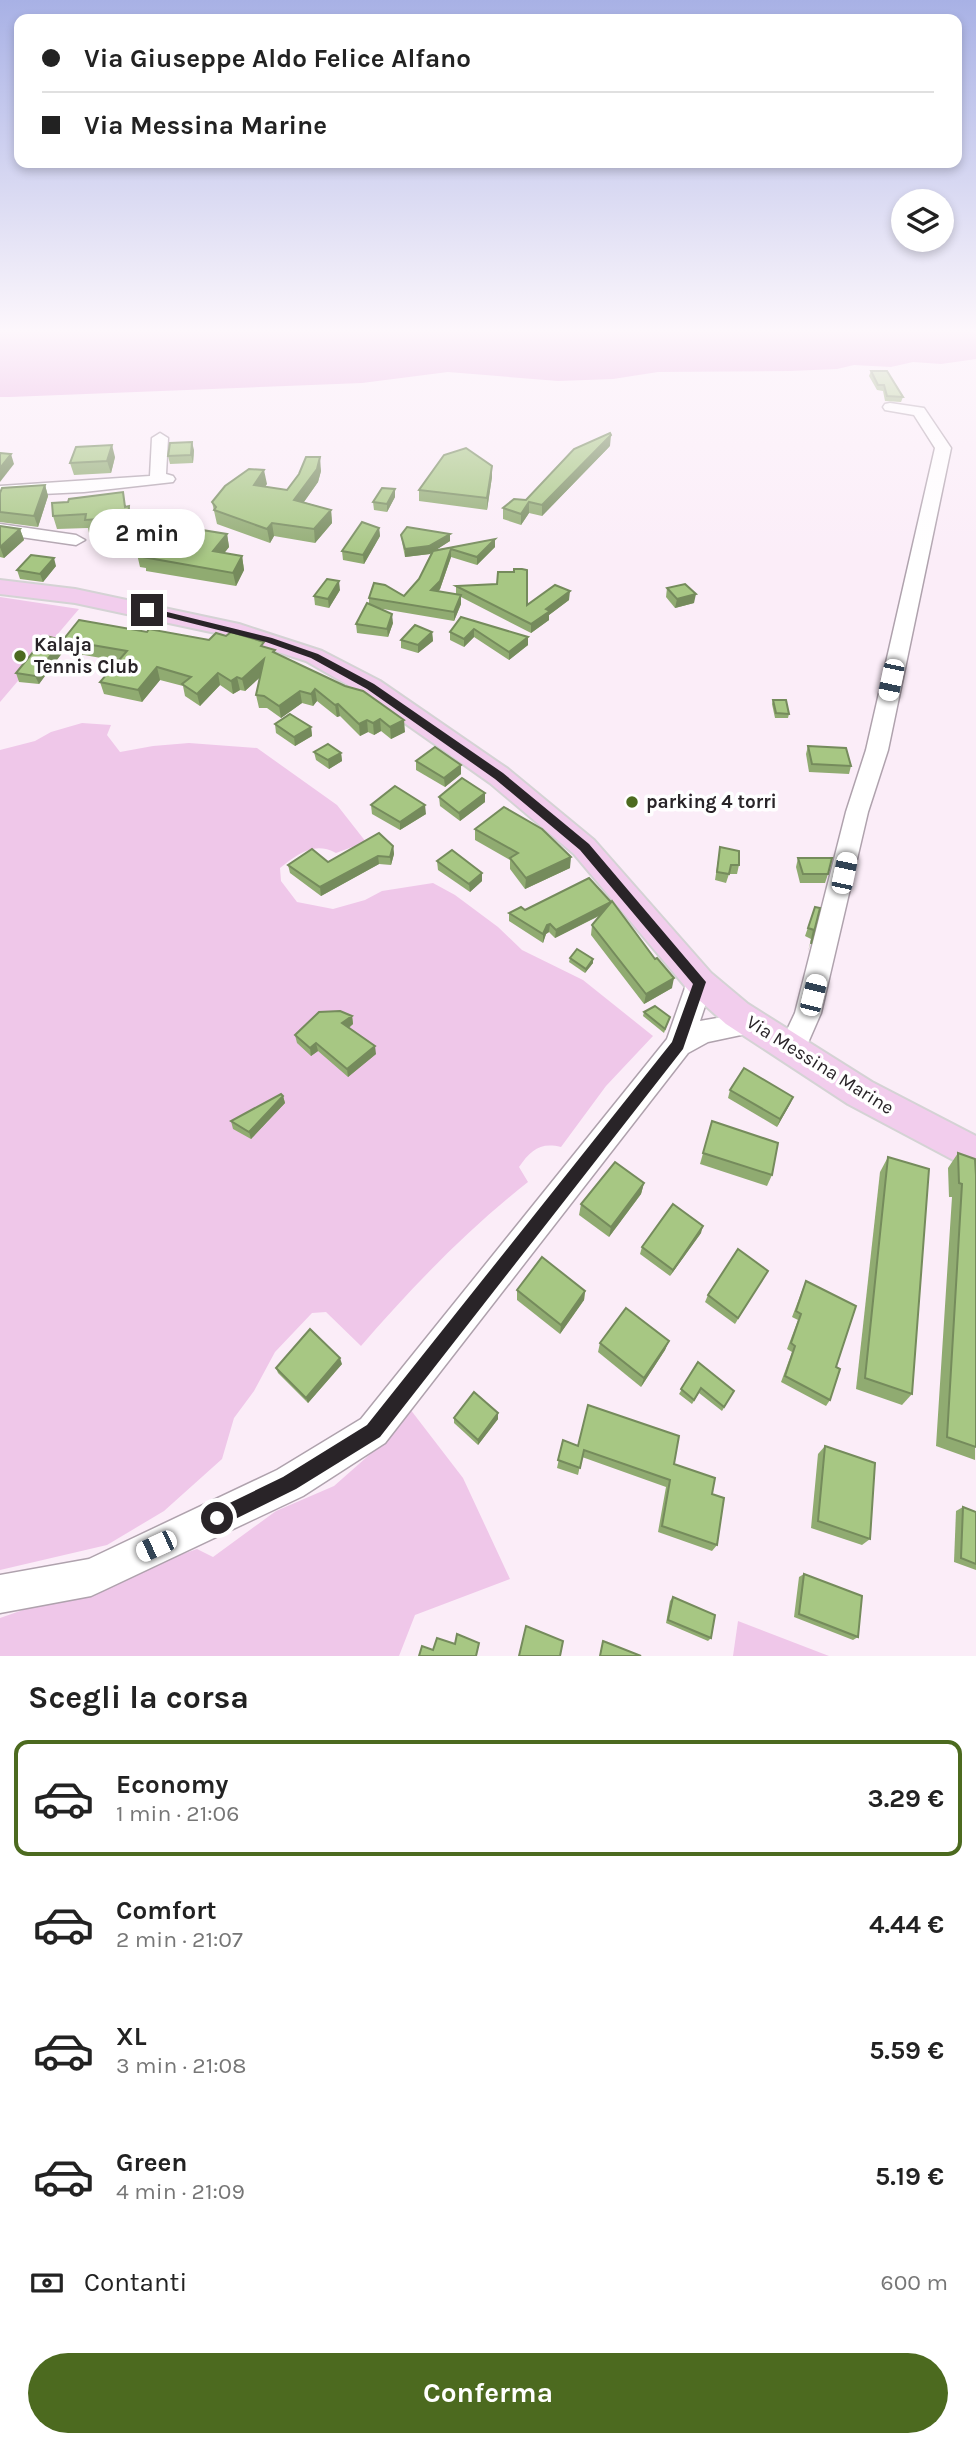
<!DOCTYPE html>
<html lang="it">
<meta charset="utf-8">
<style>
:root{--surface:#fff;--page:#f6f6f6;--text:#222;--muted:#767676;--line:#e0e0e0;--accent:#4c6a1f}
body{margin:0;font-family:Karla,sans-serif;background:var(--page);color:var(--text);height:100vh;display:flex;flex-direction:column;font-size:26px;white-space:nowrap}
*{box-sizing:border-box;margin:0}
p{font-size:23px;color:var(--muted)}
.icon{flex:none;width:38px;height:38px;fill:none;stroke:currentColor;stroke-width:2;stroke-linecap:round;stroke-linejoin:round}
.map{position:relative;height:1656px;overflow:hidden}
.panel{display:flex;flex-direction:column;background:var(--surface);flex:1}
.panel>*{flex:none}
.banner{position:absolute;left:14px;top:14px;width:948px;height:154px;border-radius:14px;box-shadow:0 4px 10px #0003;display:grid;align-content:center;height:154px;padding:0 28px;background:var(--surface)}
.controls{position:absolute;left:891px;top:189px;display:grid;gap:14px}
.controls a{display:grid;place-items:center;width:63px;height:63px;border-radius:50%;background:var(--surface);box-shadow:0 4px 10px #0003;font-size:35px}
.end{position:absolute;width:32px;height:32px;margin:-16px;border:9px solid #292428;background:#fff;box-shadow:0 0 0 4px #fff}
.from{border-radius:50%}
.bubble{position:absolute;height:49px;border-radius:24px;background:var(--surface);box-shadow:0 4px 10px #0003;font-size:23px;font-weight:700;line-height:49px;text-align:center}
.car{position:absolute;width:21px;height:42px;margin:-21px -10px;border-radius:9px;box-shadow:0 0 5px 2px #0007;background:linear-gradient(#fff 24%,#345 0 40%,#fff 0 76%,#345 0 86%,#fff 0)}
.banner b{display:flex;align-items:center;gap:24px;height:66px;font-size:26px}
.banner b+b{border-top:2px solid var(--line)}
.banner i{width:18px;height:18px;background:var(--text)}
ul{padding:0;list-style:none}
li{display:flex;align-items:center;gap:21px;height:116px;margin:0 14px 10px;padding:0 14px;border:4px solid transparent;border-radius:14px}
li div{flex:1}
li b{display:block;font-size:26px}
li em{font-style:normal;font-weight:700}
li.current{border-color:var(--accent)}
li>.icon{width:63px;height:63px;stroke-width:1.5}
h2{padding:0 28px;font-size:32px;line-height:84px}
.pay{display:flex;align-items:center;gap:18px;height:77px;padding:0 28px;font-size:26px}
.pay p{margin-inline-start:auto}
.primary-button{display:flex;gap:14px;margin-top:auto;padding:14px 28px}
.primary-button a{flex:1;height:80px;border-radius:42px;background:var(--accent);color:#fff;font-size:28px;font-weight:700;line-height:80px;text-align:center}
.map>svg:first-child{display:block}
.green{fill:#efc7e9}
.water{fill:#e8ace0}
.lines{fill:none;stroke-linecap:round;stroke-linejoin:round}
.minor-casing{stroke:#afa2ad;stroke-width:3}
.major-casing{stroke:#d4d3d4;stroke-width:4}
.minor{fill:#fff;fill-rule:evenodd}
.major{fill:#f2cded;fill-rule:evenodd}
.wall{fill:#90ab71}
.shaded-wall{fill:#758b5c}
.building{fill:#a7c783;stroke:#758b5c;stroke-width:2}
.route{fill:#292428}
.poi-dot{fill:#4c6a1f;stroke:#fff;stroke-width:2.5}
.labels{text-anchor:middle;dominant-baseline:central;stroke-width:7;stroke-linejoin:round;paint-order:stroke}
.poi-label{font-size:19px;font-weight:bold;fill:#292428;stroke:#fff;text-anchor:start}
.street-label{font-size:19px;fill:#292428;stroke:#fff}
</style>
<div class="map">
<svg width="976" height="1656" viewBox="0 0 976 1656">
<rect width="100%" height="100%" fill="#fbedf8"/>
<g class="green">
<polygon points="0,597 79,609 0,702"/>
<path d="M82 723 111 725 107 735 120 752 153 746 189 743 257 748 337 805 366 842 336 853C314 841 298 854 280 868L281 881 297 902 333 909 365 900 382 891 433 883 455 895 498 927 522 950 583 980 653 1036 606 1086 561 1147C540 1142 531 1150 519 1167L528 1182C466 1231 412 1287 361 1346L326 1312 312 1313 275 1352 254 1391 234 1418 222 1459 164 1511 107 1545 0 1570V750L35 741 51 732Z"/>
<polygon points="410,1409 463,1478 510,1579 415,1615 399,1656 0,1656 0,1618 197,1549 213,1557 276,1511 334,1486 368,1456"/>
<polygon points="738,1621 829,1656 733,1656"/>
</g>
<polygon class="water" points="0,330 976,330 976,359 941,364 913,362 891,367 854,365 837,369 790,371 658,372 613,379 558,381 448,372 362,383 10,397 0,397"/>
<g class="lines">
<defs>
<g id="minor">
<polygon points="890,403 924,408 951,448 888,750 868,812 821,1013 801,1059 791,1063 781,1059 777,1051 795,1013 846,812 866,750 935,448 914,415 885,410 883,407 885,404"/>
<polygon points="160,433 168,438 166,474 173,476 175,479 173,482 84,492 0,496 0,486 150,476 152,438"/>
<polygon points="0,524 76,535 85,540 76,545 0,534"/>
<polygon points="700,971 709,974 713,982 700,1021 751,1012 760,1015 764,1023 760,1031 708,1042 688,1053 385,1443 303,1496 104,1590 91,1596 0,1613 0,1575 89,1559 277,1470 361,1419 667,1039 687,982 691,974"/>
</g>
<polygon id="major" points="0,580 75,589 239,624 322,651 380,681 508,769 594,840 711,973 748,1004 872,1082 976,1136 976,1172 848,1104 726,1024 689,991 574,854 490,783 362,693 306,661 225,635 75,603 0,594"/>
</defs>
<use href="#minor" class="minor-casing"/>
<use href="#major" class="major-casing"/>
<use href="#minor" class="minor"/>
<use href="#major" class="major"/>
</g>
<g class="wall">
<polygon points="871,371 903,397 901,402 885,401 883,391 877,390 869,376"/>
<polygon points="610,446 542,516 529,513 521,525 503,519 503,508 526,500"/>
<polygon points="194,450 193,463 170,464 168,456"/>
<polygon points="115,457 111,473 74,475 70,463"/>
<polygon points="321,471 318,482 304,502 331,510 332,523 315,543 274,536 270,543 217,524 212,502 267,484 264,487 287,490"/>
<polygon points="492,477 487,510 419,501 419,490"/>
<polygon points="45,485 48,496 38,527 0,522 0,493"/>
<polygon points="395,489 395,497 387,512 374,510 373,502"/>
<polygon points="127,506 133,518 158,531 184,527 227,534 229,547 224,553 242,556 244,570 236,586 146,571 146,568 140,567 137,554 140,550 104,532 89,533 88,528 57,529 53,516"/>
<polygon points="0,526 20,529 24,540 4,558 0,557"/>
<polygon points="379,528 380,536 364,564 343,560 342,551"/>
<polygon points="450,534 450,541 435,550 495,539 495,547 477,565 451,557 440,589 438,592 456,594 456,586 527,605 569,600 549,615 549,620 531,633 461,597 461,604 454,621 377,608 393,623 388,637 357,633 356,624 369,604 369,598 404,596 419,579 432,552 430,554 405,557 402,542 401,535"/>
<polygon points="56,566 43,582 20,579 17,570"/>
<polygon points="667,588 694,603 675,608 666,597"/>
<polygon points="340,590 329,608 315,605 314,596"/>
<polygon points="461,617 528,645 509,660 474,637 464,647 450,640 450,632"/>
<polygon points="147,632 266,647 405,732 391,739 381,731 374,735 368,732 360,736 340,716 337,717 317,701 313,706 302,703 281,718 267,708 259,708 256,695 260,677 245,691 240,690 233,694 220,685 200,706 185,696 183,686 160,680 142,702 104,694 100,682 118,661 67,652 63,640"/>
<polygon points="432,632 433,641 418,653 401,648 401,640"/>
<polygon points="65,649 39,684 19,682 16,673"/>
<polygon points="773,700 789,714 788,718 775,718 772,704"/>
<polygon points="275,724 311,727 312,736 295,746 276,733"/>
<polygon points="808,746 851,766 849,774 809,772 806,754"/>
<polygon points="314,752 341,753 342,761 329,769 316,760"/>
<polygon points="416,761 461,774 445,787 416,770"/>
<polygon points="485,793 485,802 460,821 440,806 439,797"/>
<polygon points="371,805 426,814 400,830 372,814"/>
<polygon points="475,829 570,868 525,889 510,869 510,860 475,840"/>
<polygon points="393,846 394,854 391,865 379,864 321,896 290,873 288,865 328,862"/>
<polygon points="720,847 739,865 737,874 729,874 726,883 715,880"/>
<polygon points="798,858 828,874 825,883 800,883 796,867"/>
<polygon points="437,861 482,873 482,881 470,892 438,870"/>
<polygon points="589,878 672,988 644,1004 591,935 592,925 601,915 555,938 549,932 546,934 543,943 509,921 509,913 525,910"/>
<polygon points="815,907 820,908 808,952 811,939 805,936"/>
<polygon points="570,958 593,959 593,963 585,973 569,962"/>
<polygon points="644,1012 670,1017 664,1033 643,1016"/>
<polygon points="352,1016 353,1024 349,1028 376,1054 348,1077 318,1051 311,1056 297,1043 295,1035"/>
<polygon points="730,1090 793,1097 790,1104 777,1127 728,1098"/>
<polygon points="283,1096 285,1103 251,1139 233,1129 231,1121"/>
<polygon points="712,1121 772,1175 767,1186 700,1164"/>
<polygon points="958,1153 976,1175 975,1460 936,1446 952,1197 949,1197 948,1168"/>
<polygon points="888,1157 912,1394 902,1405 856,1389 880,1172"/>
<polygon points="644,1183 641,1194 609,1237 579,1215 581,1204"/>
<polygon points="701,1233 670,1276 640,1254 642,1247"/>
<polygon points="764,1277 735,1324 705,1302 708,1295"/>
<polygon points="806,1281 836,1367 830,1400 826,1406 781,1382 792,1352 787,1349 798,1320 792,1317 803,1288"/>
<polygon points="517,1290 585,1291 584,1300 560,1334 517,1300"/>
<polygon points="669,1341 665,1350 641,1387 598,1352 600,1343"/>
<polygon points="698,1362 734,1391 722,1411 699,1393 692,1404 679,1394"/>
<polygon points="342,1364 308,1403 278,1373 276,1368"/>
<polygon points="498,1413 498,1419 478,1445 454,1423 454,1418"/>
<polygon points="563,1440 578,1446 674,1464 712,1494 717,1545 712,1551 658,1532 666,1487 582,1457 578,1475 557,1468"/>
<polygon points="825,1446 870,1539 862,1545 811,1528 818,1454"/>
<polygon points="963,1507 976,1512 976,1570 954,1562 956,1511"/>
<polygon points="804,1574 858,1637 853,1640 794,1617 799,1577"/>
<polygon points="673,1597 711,1638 708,1641 666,1623 670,1601"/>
</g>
<g class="shaded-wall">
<polygon points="611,435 610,446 542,516 542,505"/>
<polygon points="192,442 194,450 193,463 191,455"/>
<polygon points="112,445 115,457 111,473 107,461"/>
<polygon points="11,454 14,464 0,482 0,468"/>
<polygon points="320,457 321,471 318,482 296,513 294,500"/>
<polygon points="492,466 492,477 487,510 487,498"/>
<polygon points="264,470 267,484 256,499 254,485"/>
<polygon points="45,485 48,496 38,527 34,516"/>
<polygon points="395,489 395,497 387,512 387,504"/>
<polygon points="529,502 529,513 521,525 521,514"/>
<polygon points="129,506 133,519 128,516"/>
<polygon points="331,510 332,523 315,543 314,529"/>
<polygon points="272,523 274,536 270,543 267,529"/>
<polygon points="379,528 380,536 364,564 363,555"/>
<polygon points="20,529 24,540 4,558 0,547"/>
<polygon points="227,534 229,547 215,565 213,551"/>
<polygon points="450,534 450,541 430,554 405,557 405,549"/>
<polygon points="495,539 495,547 477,565 477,557"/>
<polygon points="451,549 451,557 440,589 431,599 431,590"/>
<polygon points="242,556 244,570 236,586 233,573"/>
<polygon points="54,558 56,566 43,582 40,574"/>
<polygon points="339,581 340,590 329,608 328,599"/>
<polygon points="570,591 569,600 549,615 549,620 531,633 531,624 546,609"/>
<polygon points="696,594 694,603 675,608 677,599"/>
<polygon points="461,595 461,604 454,621 454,612"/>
<polygon points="392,614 393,623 388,637 387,629"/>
<polygon points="474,629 474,637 464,647 464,639"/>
<polygon points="432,632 433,641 418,653 418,645"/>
<polygon points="528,637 528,645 509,660 509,652"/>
<polygon points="62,640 65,649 39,684 35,676"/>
<polygon points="264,659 267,671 245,691 242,679"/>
<polygon points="157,667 160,680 142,702 138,690"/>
<polygon points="218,673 220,685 200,706 197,694"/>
<polygon points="237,677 240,690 233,694 231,681"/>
<polygon points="315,689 317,701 313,706 311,694"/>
<polygon points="300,691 302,703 281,718 279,706"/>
<polygon points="338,704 340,716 337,717 335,705"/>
<polygon points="380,719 381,731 374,735 373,723"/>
<polygon points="367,720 368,732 360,736 359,724"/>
<polygon points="404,720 405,732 391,739 390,727"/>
<polygon points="311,727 312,736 295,746 294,737"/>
<polygon points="341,753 342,761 329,769 328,760"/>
<polygon points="461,765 461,774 445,787 444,778"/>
<polygon points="485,793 485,802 460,821 459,813"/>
<polygon points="425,805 426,814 400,830 400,822"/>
<polygon points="393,846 394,854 391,865 390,857"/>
<polygon points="378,856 379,864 321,896 320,887"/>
<polygon points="571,857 570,868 525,889 526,878"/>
<polygon points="482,873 482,881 470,892 469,884"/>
<polygon points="611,902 610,910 555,938 556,930"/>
<polygon points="550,924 549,932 546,934 543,943 543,934 547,925"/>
<polygon points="593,959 593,963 585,973 586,969"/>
<polygon points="674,978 672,988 644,1004 646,994"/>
<polygon points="352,1016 353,1024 344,1031 342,1023"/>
<polygon points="316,1043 318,1051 311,1056 310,1048"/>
<polygon points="375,1046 376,1054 348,1077 347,1069"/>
<polygon points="283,1096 285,1103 251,1139 249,1132"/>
<polygon points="793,1097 790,1104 777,1127 780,1119"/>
<polygon points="644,1183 641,1194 609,1237 611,1227"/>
<polygon points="703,1226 701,1233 670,1276 673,1270"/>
<polygon points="585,1291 584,1300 560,1334 561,1325"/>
<polygon points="669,1341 665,1350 641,1387 644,1378"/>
<polygon points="340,1358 342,1364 308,1403 306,1398"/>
<polygon points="498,1413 498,1419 478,1445 478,1440"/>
</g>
<g class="building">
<polygon points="871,371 887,371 903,397 887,396 884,385 878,385"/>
<polygon points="610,433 611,435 542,505 529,502 521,514 503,508 514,499 526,500 574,449"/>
<polygon points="192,442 191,455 168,456 170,443"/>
<polygon points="112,445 107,461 70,463 76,447"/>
<polygon points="466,448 492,466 487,498 419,490 444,455"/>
<polygon points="0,453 11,454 0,468"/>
<polygon points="306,457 320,457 317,469 294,500 331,510 314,529 272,523 267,529 214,510 216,507 212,502 225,486 249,469 264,470 254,485 287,490 299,474"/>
<polygon points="45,485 34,516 0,512 0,493 2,488"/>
<polygon points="382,488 395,489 387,504 373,502"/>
<polygon points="123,492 125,507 129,506 128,516 158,531 165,522 182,520 184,527 227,534 213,551 242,556 233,573 143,557 145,555 137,554 150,539 136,537 100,519 85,520 86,514 53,516 52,503 68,502 69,499"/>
<polygon points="362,522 379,528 363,555 342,551"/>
<polygon points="0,526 20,529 0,547"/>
<polygon points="407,527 450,534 429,546 405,549 401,535"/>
<polygon points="495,539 477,557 451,549 440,581 431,590 461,595 454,612 369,598 374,583 385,585 404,596 419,579 433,551"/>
<polygon points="31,555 54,558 40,574 17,570"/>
<polygon points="514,569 522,569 527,570 527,605 555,585 570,591 546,609 550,611 531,624 456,586 497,584 498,572 514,572"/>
<polygon points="327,579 339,581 328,599 314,596"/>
<polygon points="685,584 696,594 677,599 667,588"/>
<polygon points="367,603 392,614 387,629 356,624"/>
<polygon points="461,617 528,637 509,652 474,629 464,639 450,632"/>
<polygon points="79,620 147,632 149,629 209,640 216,633 226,636 231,632 264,642 261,646 275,650 273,652 345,686 363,691 404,720 390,727 380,719 373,723 367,720 359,724 338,704 335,705 315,689 311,694 300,691 279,706 264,696 256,695 264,659 242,679 237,677 231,681 218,673 197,694 182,684 191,677 157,667 138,690 100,682 127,651 63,640"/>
<polygon points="415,625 432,632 418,645 401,640"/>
<polygon points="46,636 62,640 35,676 16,673"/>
<polygon points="773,700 786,700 789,714 776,713"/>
<polygon points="290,714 311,727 294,737 275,724"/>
<polygon points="328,744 341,753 328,760 314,752"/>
<polygon points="808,746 846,748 851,766 812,764"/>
<polygon points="435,747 461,765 444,778 416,761"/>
<polygon points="462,778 485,793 459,813 439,797"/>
<polygon points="395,786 425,805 400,822 371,805"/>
<polygon points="504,807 542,829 571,857 526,878 510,858 518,853 475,829"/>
<polygon points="379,833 393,846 390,857 378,856 320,887 288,865 312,849 328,862"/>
<polygon points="720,847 739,851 739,865 731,865 729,874 717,872"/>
<polygon points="452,850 482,873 469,884 437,861"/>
<polygon points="798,858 832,858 828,874 803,874"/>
<polygon points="589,878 611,902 556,930 550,924 547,925 543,934 509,913 521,907 525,910"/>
<polygon points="612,901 655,959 657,958 674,978 646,994 592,925"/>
<polygon points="815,907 820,908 811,944 814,930 808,928"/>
<polygon points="577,949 593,959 586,969 570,958"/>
<polygon points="655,1006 670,1017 665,1029 644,1012"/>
<polygon points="340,1011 352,1016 342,1023 375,1046 347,1069 316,1043 310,1048 295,1035 319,1012"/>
<polygon points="744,1068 793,1097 780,1119 730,1090"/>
<polygon points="281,1094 283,1096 249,1132 231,1121"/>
<polygon points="712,1121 778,1143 772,1175 703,1153"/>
<polygon points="958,1153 975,1159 976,1175 976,1447 947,1437 962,1184 959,1183"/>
<polygon points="888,1157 929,1169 912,1394 865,1378"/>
<polygon points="615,1162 644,1183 611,1227 581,1204"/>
<polygon points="673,1204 703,1226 673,1270 642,1247"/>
<polygon points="738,1249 768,1271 738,1318 708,1295"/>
<polygon points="542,1257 585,1291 561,1325 517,1290"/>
<polygon points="806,1281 856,1306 836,1367 840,1369 830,1400 785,1376 795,1346 791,1343 801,1314 796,1311"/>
<polygon points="626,1308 669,1341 644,1378 600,1343"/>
<polygon points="310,1329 340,1358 306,1398 276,1368"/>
<polygon points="698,1362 734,1391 724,1407 701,1388 694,1400 681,1389"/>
<polygon points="474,1392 498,1413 478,1440 454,1418"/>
<polygon points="588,1405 679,1436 674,1464 715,1478 712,1494 724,1498 717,1545 662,1526 670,1480 584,1450 580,1468 558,1460 563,1440 578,1446"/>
<polygon points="825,1446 875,1463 870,1539 818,1521"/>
<polygon points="963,1507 976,1512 976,1564 961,1558"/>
<polygon points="804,1574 862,1596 858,1637 799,1614"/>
<polygon points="673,1597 715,1615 711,1638 668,1620"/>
<polygon points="526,1626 563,1641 560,1656 519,1656"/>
<polygon points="457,1634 479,1643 476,1656 419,1656 422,1646 433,1650 437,1638 455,1644"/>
<polygon points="603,1641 641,1656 600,1656"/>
</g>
<linearGradient id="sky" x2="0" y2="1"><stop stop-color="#a8b1e5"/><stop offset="0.59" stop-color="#fdf7fc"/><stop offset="1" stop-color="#fdf7fc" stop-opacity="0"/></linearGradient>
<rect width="976" height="561" fill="url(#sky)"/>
<polygon class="route" points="147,607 272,638 318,654 374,684 503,773 589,844 706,982 683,1049 380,1437 296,1489 217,1528 211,1525 208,1518 211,1512 283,1477 367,1425 672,1042 693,984 580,850 495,779 367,689 311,658 266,642 143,611 143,608"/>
<g class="poi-dot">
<circle cx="20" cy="656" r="7"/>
<circle cx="632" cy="802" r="7"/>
</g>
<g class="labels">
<g class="poi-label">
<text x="34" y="645">Kalaja<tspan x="34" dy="22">Tennis Club</tspan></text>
<text x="646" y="802">parking 4 torri</text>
</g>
<g class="street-label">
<text transform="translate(820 1065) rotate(32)">Via Messina Marine</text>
</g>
</g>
</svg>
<div class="controls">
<a><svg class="icon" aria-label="layers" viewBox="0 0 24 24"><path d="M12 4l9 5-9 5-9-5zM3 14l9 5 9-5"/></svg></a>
</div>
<i class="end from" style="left:217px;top:1518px"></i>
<i class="end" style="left:147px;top:610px"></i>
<div class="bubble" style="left:89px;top:509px;width:116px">2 min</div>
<i class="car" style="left:891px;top:680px;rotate:192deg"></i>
<i class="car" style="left:844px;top:873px;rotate:12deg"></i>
<i class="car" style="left:813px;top:995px;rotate:14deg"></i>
<i class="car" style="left:156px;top:1546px;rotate:245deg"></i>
<div class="banner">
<b><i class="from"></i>Via Giuseppe Aldo Felice Alfano</b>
<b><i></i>Via Messina Marine</b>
</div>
</div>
<section class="panel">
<h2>Scegli la corsa</h2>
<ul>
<li class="current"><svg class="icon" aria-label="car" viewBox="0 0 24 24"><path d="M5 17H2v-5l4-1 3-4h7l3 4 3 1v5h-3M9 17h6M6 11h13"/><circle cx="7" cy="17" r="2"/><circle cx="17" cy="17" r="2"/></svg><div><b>Economy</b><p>1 min · 21:06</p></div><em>3.29 €</em></li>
<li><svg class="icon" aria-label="car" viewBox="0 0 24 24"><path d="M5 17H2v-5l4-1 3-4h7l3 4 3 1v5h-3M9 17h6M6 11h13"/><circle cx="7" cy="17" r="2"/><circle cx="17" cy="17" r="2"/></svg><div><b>Comfort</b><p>2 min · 21:07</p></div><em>4.44 €</em></li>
<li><svg class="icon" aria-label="car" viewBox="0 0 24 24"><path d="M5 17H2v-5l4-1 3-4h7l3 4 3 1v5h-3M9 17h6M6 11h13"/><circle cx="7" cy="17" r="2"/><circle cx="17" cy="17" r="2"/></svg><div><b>XL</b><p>3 min · 21:08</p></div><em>5.59 €</em></li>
<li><svg class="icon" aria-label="car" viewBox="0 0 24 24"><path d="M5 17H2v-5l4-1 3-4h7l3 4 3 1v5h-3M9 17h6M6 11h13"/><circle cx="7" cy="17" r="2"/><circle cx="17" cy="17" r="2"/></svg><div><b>Green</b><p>4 min · 21:09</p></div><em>5.19 €</em></li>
</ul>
<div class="pay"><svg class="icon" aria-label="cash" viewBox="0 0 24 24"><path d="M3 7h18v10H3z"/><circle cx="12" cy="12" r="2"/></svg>Contanti<p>600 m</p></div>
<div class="primary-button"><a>Conferma</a></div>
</section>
